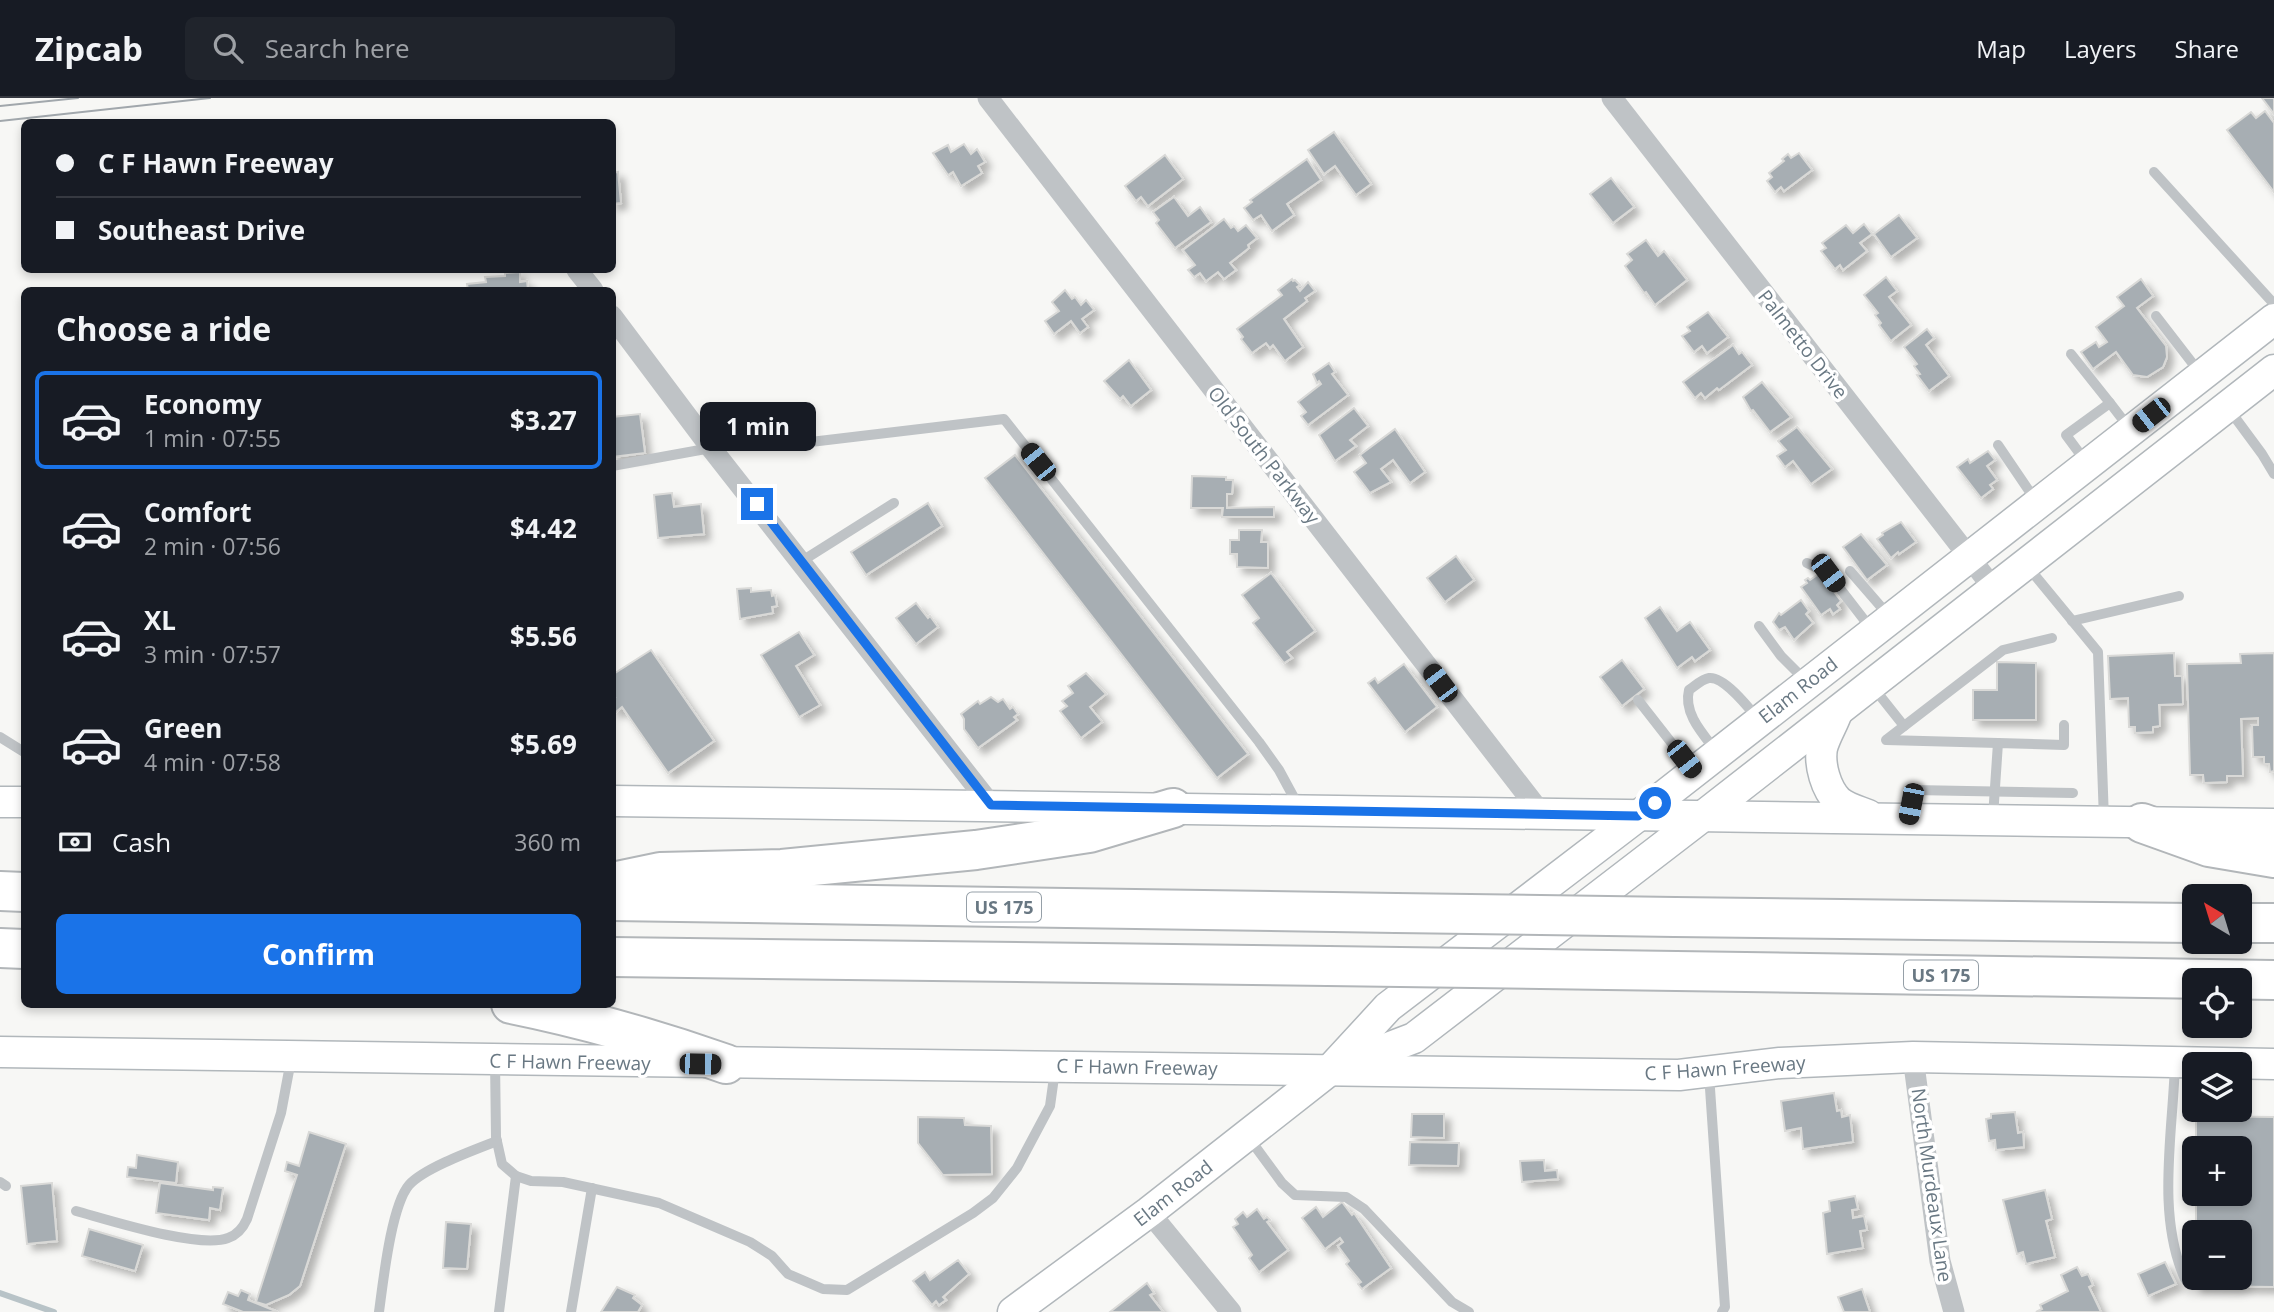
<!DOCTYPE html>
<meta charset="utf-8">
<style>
:root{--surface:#171b24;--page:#20242c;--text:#f1f3f6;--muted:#9ea1a6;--line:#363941;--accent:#1a73e8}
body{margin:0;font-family:"Open Sans",sans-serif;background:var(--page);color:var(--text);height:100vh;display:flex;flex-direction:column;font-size:26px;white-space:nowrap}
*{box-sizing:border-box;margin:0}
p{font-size:23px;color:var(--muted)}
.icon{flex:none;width:38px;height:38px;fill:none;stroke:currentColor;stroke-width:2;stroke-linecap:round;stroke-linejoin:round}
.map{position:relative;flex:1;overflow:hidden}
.sheet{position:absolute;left:21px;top:189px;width:595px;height:721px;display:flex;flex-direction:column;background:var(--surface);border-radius:10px;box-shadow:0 4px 10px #0003}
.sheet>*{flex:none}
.banner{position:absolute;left:21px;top:21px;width:595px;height:154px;border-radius:10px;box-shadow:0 4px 10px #0003;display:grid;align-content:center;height:154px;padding:0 35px;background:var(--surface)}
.needle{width:46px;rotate:322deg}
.fabs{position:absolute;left:2182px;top:786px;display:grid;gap:14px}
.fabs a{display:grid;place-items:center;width:70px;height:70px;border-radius:10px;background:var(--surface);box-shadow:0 4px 10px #0003;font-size:35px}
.end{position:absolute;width:32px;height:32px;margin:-16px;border:9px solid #1a73e8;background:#fff;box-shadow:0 0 0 4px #fff}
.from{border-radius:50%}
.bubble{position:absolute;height:49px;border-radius:10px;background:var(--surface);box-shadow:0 4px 10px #0003;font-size:23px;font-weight:700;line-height:49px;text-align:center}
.car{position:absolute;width:21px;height:42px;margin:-21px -10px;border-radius:9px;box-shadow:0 0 5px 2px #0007;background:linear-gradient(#222 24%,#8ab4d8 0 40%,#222 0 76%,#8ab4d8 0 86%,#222 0)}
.banner b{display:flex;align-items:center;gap:24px;height:66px;font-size:26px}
.banner b+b{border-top:2px solid var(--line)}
.banner i{width:18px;height:18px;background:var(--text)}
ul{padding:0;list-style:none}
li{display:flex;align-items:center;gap:21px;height:98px;margin:0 14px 10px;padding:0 21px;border:4px solid transparent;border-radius:10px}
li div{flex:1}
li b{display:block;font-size:26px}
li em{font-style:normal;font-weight:700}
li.selected{border-color:var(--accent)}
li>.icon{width:63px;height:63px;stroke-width:1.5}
h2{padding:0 35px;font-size:32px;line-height:84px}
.pay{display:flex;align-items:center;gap:18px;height:77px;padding:0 35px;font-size:26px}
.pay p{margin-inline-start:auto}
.primary-button{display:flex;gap:14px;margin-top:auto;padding:14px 35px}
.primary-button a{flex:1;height:80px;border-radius:10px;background:var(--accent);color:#fff;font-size:28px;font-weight:700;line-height:80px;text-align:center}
header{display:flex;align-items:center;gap:42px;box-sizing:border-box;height:98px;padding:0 35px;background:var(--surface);border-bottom:2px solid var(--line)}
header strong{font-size:33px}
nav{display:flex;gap:38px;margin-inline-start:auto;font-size:24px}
.search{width:490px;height:63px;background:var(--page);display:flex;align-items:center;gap:18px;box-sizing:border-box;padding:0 24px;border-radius:10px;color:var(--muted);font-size:26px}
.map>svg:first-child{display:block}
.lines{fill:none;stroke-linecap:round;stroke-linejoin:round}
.stream{stroke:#b8c3c7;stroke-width:6}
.building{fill:#a7aeb3;stroke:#d9d9d7;stroke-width:2;filter:url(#shadow)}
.secondary-casing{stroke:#b1b7bb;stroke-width:33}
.motorway-casing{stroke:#b2b6b9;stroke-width:42}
.service{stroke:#bfc3c6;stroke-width:10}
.minor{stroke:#bfc3c6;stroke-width:21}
.secondary{stroke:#fff;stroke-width:30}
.motorway{stroke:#fff;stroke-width:38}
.tram{stroke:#a1a7ac;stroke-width:2}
.motorway-bridge-casing{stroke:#b2b6b9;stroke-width:42;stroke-linecap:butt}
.motorway-bridge{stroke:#fff;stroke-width:38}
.route{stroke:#1a73e8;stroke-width:9}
.labels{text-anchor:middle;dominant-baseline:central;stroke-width:7;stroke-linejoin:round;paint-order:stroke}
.shield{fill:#fff;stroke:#96a0a8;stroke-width:2}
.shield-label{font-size:18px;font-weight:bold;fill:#697883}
.street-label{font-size:19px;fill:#697883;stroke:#fff}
</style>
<header>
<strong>Zipcab</strong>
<div class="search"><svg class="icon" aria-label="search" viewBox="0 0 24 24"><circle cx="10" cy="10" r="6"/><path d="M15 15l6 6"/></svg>Search here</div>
<nav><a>Map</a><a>Layers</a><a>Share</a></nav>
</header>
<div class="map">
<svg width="2274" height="1214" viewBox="0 0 2274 1214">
<defs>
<filter id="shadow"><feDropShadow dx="6" dy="6" stdDeviation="3.5" flood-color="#0004"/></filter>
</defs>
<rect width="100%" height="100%" fill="#f7f7f5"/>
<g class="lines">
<polyline class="stream" points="0,1195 54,1214"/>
</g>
<g class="building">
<polygon points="2262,0 2274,0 2274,16"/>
<polygon points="2265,13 2274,25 2274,94 2227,32 2251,14 2256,20"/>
<polygon points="1334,34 1371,86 1356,97 1335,68 1324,76 1308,52"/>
<polygon points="964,46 971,56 977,51 985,64 978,68 982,75 961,88 953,74 948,77 933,55 948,47 951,54"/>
<polygon points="1799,55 1812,72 1784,93 1781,89 1775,94 1767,83 1772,79 1769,75 1784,63 1782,61 1788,56 1791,60"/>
<polygon points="1165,57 1183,81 1148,108 1141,99 1136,103 1125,88"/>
<polygon points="1307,61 1321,82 1287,106 1294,117 1272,133 1261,117 1253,122 1244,110 1252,104 1250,102"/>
<polygon points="618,74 621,105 612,106 612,75"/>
<polygon points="1611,80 1634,109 1613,125 1590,96"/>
<polygon points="1174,99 1188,118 1200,109 1211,124 1175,150 1156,125 1159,122 1153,114"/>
<polygon points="1899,117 1917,140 1891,159 1874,136"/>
<polygon points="1224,121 1231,130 1234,128 1238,133 1246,127 1257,140 1248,147 1249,150 1230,165 1236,172 1224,181 1218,174 1206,183 1200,175 1194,179 1188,172 1195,167 1183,152"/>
<polygon points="1864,126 1872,136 1860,145 1867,153 1843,172 1840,167 1835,171 1821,153 1826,150 1822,145 1846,127 1853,135"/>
<polygon points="1646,142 1658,158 1664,153 1687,182 1655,207 1646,194 1644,195 1625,168 1632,162 1627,156"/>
<polygon points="520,174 520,184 527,183 528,192 468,192 467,186 486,184 485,179 505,178 505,175"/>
<polygon points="1886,179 1897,193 1889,199 1911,227 1891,243 1879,227 1881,225 1875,217 1878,215 1864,197"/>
<polygon points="1292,181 1293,183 1295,182 1300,187 1297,189 1300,193 1308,184 1315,193 1305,200 1307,203 1284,221 1303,249 1285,263 1273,247 1270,250 1266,245 1252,255 1241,241 1243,239 1237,231 1282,197 1278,192"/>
<polygon points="2141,181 2153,198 2137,210 2166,248 2167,259 2163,269 2147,279 2133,277 2116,254 2093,271 2081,254 2096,244 2099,249 2107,244 2096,229 2124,208 2117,199"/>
<polygon points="1065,192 1072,201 1075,199 1081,207 1086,202 1094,212 1082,221 1088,229 1080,235 1071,223 1054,236 1045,223 1059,213 1052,204"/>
<polygon points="1708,214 1728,239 1707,255 1702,248 1694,254 1682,238 1690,233 1687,229"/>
<polygon points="1927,231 1934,240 1926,247 1949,278 1929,293 1917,277 1920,276 1914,268 1917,266 1904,249"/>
<polygon points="1733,247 1739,256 1742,254 1752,267 1719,292 1717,290 1705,300 1701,295 1695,300 1683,284"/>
<polygon points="1129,262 1151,292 1131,308 1123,298 1120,301 1104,283"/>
<polygon points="1329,265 1335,274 1332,276 1348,297 1308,327 1301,318 1306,314 1298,304 1321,286 1319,283 1317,285 1313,276"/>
<polygon points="1762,284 1791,319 1770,334 1753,312 1751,313 1743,299"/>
<polygon points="1354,310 1368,328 1350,342 1356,348 1335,363 1319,337"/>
<polygon points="640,316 645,355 612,359 612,319"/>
<polygon points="1797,329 1832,371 1811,386 1793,363 1785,369 1777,358 1786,352 1778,343"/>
<polygon points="1395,331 1425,374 1410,385 1393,362 1381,371 1391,384 1370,395 1354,374 1366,365 1360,357"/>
<polygon points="1988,353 1995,362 1987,368 1997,382 1990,387 1993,391 1981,400 1957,369 1968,361 1970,365"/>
<polygon points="1015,357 1248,656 1217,680 985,380"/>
<polygon points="1192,378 1226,379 1226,382 1233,382 1232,396 1227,396 1227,410 1274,409 1274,419 1222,419 1223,410 1191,410"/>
<polygon points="672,395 674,409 701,406 704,436 658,440 654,397"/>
<polygon points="928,405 942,428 866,477 851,454"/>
<polygon points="1901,424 1916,444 1899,456 1898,454 1891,460 1877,441 1883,437 1882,435"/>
<polygon points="1239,432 1262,432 1261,444 1268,444 1268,470 1237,469 1237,456 1230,456 1230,442 1239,442"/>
<polygon points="1861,436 1887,467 1867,482 1843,449"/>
<polygon points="1456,458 1474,482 1445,504 1427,480"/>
<polygon points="1271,475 1315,533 1287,554 1292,560 1284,565 1253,525 1259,520 1242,497"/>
<polygon points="1820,475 1841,503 1837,507 1840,511 1833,516 1830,511 1821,517 1801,489 1807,485 1805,482 1808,480 1810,482"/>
<polygon points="751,490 751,494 771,492 772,498 775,497 777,508 772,509 773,515 740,521 737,491"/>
<polygon points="1801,502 1809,513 1806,516 1813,525 1794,542 1785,529 1779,532 1773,524 1779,515 1781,517"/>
<polygon points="916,505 928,520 930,518 938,529 916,546 896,520"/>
<polygon points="1660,509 1677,533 1690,524 1710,552 1695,563 1692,559 1677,570 1645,520"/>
<polygon points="799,534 814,557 796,568 820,607 799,619 761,557"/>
<polygon points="651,552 714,643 668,675 622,609 616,614 612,609 612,600 615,599 612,594 612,577"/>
<polygon points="2174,555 2175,578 2182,578 2183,606 2159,607 2160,628 2153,629 2153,634 2135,635 2135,629 2129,629 2128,600 2110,601 2108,558"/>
<polygon points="2274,555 2274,673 2270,674 2269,666 2264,666 2264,659 2253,659 2252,627 2258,627 2258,620 2241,621 2243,678 2227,678 2227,684 2204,685 2203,677 2190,677 2187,566 2241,565 2240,556"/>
<polygon points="1622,562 1644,591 1622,608 1600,579"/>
<polygon points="1997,564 2036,565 2036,622 1973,622 1973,592 1997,592"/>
<polygon points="1404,566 1437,609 1405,634 1368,585 1375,580 1378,585"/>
<polygon points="1086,575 1106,596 1090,609 1102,624 1081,640 1060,613 1067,608 1062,603 1073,595 1068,588"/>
<polygon points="991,599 998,604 1003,601 1010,611 1013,609 1018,616 1014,619 1017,622 978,650 964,631 964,621 961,616 978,603 980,606"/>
<polygon points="1834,995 1837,1013 1841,1012 1842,1019 1850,1017 1853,1044 1803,1051 1801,1030 1785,1033 1781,1003"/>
<polygon points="2015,1014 2018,1035 2023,1034 2024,1049 1996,1052 1995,1042 1989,1043 1986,1021 1991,1020 1991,1016"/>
<polygon points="1412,1016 1444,1016 1444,1040 1411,1039"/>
<polygon points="2196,1018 2274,1019 2274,1189 2195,1188 2195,1180 2240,1180 2240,1134 2196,1134 2196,1096 2240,1096 2240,1050 2196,1050"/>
<polygon points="918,1019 964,1020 965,1027 991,1028 992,1076 943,1077 918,1045"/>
<polygon points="309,1034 346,1046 300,1188 289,1197 266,1207 256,1204 297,1077 285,1073 287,1064 299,1068"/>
<polygon points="1410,1044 1459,1045 1458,1068 1409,1067"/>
<polygon points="137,1057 178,1064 176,1085 127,1079 128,1069 136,1070"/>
<polygon points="1544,1062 1545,1073 1557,1072 1558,1081 1522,1084 1520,1063"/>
<polygon points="52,1085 57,1143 27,1146 21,1088"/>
<polygon points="160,1085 213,1092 213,1089 223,1090 220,1112 210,1110 209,1122 156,1115"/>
<polygon points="2045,1092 2052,1121 2046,1123 2055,1159 2026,1166 2023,1154 2017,1156 2003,1102"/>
<polygon points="1855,1098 1858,1111 1852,1112 1853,1120 1864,1118 1867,1132 1860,1133 1863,1150 1827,1156 1823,1115 1830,1113 1829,1103"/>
<polygon points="1342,1104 1352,1117 1354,1115 1391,1170 1362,1191 1358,1186 1361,1184 1346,1166 1349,1163 1338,1148 1343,1144 1340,1140 1325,1151 1302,1120 1316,1109 1323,1119"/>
<polygon points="1257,1111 1264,1121 1267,1119 1270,1122 1267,1124 1288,1152 1259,1174 1249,1160 1252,1157 1233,1129 1238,1126 1235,1121 1243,1114 1247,1119"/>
<polygon points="446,1124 471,1126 467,1171 443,1170"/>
<polygon points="89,1131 143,1147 135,1173 82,1158"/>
<polygon points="958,1162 969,1176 943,1199 946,1202 939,1207 936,1203 932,1207 913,1183 925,1174 930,1182"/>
<polygon points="2165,1164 2176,1186 2148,1198 2138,1176"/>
<polygon points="2077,1169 2082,1178 2088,1176 2093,1187 2089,1189 2101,1214 2036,1214 2042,1211 2040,1207 2068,1193 2061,1177"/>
<polygon points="1147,1185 1154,1195 1150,1197 1163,1214 1110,1214"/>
<polygon points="617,1189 635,1197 633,1200 642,1207 638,1214 601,1214"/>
<polygon points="1862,1191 1870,1214 1844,1214 1838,1199"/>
<polygon points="241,1192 250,1196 248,1202 278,1214 243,1214 223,1206 228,1194 238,1198"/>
</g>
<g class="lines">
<defs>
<g id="secondary">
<path d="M1837 614C1833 626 1825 638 1822 650 1819 667 1826 691 1838 703 1846 710 1858 713 1868 717"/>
<polyline points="612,703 2274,726"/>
<polyline points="0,704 24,704"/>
<path d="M0 954C560 963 1119 969 1679 977L1780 965 1913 959 2274 966"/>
<polyline points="1346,966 1414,940 1703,718 2274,272"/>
<polyline points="1013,1214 1149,1114 1330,972 1388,909 1638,718 2274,221"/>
</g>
<g id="motorway">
<polyline points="2142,725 2209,749 2274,760"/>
<polyline points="612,784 660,774 782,771 976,752 1089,735 1173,710"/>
<polyline points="0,793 24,794"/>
<polyline points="612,803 1396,815"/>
<polyline points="1675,819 2194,825"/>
<polyline points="2240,825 2274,825"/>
<polyline points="0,850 24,851"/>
<polyline points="612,859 1328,868"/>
<polyline points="1607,872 2274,882"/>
<path d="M511 906C585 921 655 941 726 966"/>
</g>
</defs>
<use href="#secondary" class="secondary-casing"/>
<use href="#motorway" class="motorway-casing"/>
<g class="service">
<polyline points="2154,74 2274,206"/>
<polyline points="2156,218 2200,275"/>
<polyline points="2071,256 2110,305"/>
<polyline points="2228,310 2262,356 2274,376"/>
<polyline points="1998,347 2036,403"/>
<polyline points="777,348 1004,321 1259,644 1279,672 1299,709"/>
<polyline points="2086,364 2066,337 2110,305 2130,331"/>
<polyline points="612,368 711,350"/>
<polyline points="802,463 894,405"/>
<polyline points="1807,465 1828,475 1872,532"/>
<polyline points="2028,469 2098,554 2104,722"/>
<polyline points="1850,473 1889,518"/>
<polyline points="2072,523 2179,498"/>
<polyline points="1759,528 1781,558 1807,584"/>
<polyline points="1873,589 1904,628"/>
<polyline points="1638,602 1692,671"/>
<polyline points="0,639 24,654"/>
<polyline points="1998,645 1886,642 2003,552 2052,540"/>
<path d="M1716 653C1703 636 1683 615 1689 592 1695 588 1702 581 1709 580 1724 578 1749 610 1758 621"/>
<polyline points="1909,718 1914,692 2073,695"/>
<polyline points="1993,719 1998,645 2064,647 2064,627"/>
<polyline points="495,962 496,1039 502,1066 516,1078 531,1083 563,1084 659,1105 750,1144 772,1158 788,1176 823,1191 847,1192 973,1115 993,1100 1017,1070 1050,1008 1055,972"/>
<path d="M2175 965C2173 1034 2156 1117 2185 1181"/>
<polyline points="1709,976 1725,1209 1722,1214"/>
<polyline points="1249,1040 1282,1085 1295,1097 1346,1099 1364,1111 1452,1204 1469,1214"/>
<polyline points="0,1084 6,1088"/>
<path d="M76 1113C109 1122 199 1151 228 1140 237 1137 243 1130 247 1121L281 1015 291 962"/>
<path d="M379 1214C383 1185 391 1108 409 1087 424 1070 474 1052 497 1043"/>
<polyline points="499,1214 516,1078"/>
<polyline points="571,1214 592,1090"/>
</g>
<g class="minor">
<polyline points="988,0 1541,715"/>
<polyline points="1612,0 1994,491"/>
<polyline points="577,172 593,192"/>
<polyline points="612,218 711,350 991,707"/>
<polyline points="1913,959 1940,1163 1954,1214"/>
<polyline points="1149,1114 1231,1214"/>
</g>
<use href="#secondary" class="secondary"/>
<use href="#motorway" class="motorway"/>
<g class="tram">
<polyline points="0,8 78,0"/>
<polyline points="0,23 210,0"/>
</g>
<defs>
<g id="motorway-bridge">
<polyline points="1396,815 1675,819"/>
<polyline points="1328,868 1607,872"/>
</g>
</defs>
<use href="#motorway-bridge" class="motorway-bridge-casing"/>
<use href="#motorway-bridge" class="motorway-bridge"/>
</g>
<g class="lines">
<polyline class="route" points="757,406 991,707 1638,718 1655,705"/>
</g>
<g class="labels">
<g class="shield">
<rect x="967" y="794.5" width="74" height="29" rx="5"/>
<rect x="1904" y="862.5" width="74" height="29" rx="5"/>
</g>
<g class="shield-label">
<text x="1004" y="809">US 175</text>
<text x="1941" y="877">US 175</text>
</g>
<g class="street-label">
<text transform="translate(1803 246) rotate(52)">Palmetto Drive</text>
<text transform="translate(1264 357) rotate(52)">Old South Parkway</text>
<text transform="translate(1798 592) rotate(-38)">Elam Road</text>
<text transform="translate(570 964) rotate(1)">C F Hawn Freeway</text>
<text transform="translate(1137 969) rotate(1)">C F Hawn Freeway</text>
<text transform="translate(1725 970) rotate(-4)">C F Hawn Freeway</text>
<text transform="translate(1932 1087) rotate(82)">North Murdeaux Lane</text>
<text transform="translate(1173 1095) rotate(-38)">Elam Road</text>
</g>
</g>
</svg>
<div class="fabs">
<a><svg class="needle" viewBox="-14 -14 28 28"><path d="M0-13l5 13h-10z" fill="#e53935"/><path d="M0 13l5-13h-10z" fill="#9ea1a6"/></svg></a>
<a><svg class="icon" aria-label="locate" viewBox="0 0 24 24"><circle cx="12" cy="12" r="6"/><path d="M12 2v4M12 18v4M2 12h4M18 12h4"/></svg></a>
<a><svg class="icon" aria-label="layers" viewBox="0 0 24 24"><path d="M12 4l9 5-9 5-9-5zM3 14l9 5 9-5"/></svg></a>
<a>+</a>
<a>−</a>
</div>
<i class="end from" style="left:1655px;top:705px"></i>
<i class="end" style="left:757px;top:406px"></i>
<div class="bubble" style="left:700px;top:304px;width:116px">1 min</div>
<i class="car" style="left:2151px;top:317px;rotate:232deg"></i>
<i class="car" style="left:1038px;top:364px;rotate:321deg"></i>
<i class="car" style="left:1828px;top:475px;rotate:143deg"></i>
<i class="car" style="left:1440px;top:585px;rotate:323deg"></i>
<i class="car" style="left:1684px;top:661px;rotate:142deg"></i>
<i class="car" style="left:1911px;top:706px;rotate:191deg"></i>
<i class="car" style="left:700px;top:966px;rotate:91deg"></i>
<div class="banner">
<b><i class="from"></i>C F Hawn Freeway</b>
<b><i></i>Southeast Drive</b>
</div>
<section class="sheet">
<h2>Choose a ride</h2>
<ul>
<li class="selected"><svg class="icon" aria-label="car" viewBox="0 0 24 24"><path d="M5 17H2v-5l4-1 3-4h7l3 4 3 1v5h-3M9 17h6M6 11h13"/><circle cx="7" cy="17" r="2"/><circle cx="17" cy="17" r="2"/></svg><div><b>Economy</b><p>1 min · 07:55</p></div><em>$3.27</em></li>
<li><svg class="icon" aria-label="car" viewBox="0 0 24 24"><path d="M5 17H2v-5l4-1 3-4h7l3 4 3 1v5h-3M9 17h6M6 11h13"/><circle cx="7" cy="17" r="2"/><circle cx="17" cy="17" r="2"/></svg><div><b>Comfort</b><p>2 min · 07:56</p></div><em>$4.42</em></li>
<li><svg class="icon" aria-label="car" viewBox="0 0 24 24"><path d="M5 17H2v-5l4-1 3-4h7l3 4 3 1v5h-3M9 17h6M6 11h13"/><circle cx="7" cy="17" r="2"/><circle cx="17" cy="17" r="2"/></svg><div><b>XL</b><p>3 min · 07:57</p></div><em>$5.56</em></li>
<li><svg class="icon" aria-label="car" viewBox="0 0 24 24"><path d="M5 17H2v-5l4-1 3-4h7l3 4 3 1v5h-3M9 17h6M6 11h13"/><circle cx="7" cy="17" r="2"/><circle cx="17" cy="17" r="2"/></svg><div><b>Green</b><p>4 min · 07:58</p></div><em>$5.69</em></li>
</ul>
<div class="pay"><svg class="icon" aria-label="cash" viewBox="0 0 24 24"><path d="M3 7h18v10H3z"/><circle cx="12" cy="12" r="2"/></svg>Cash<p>360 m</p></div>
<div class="primary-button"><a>Confirm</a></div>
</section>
</div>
